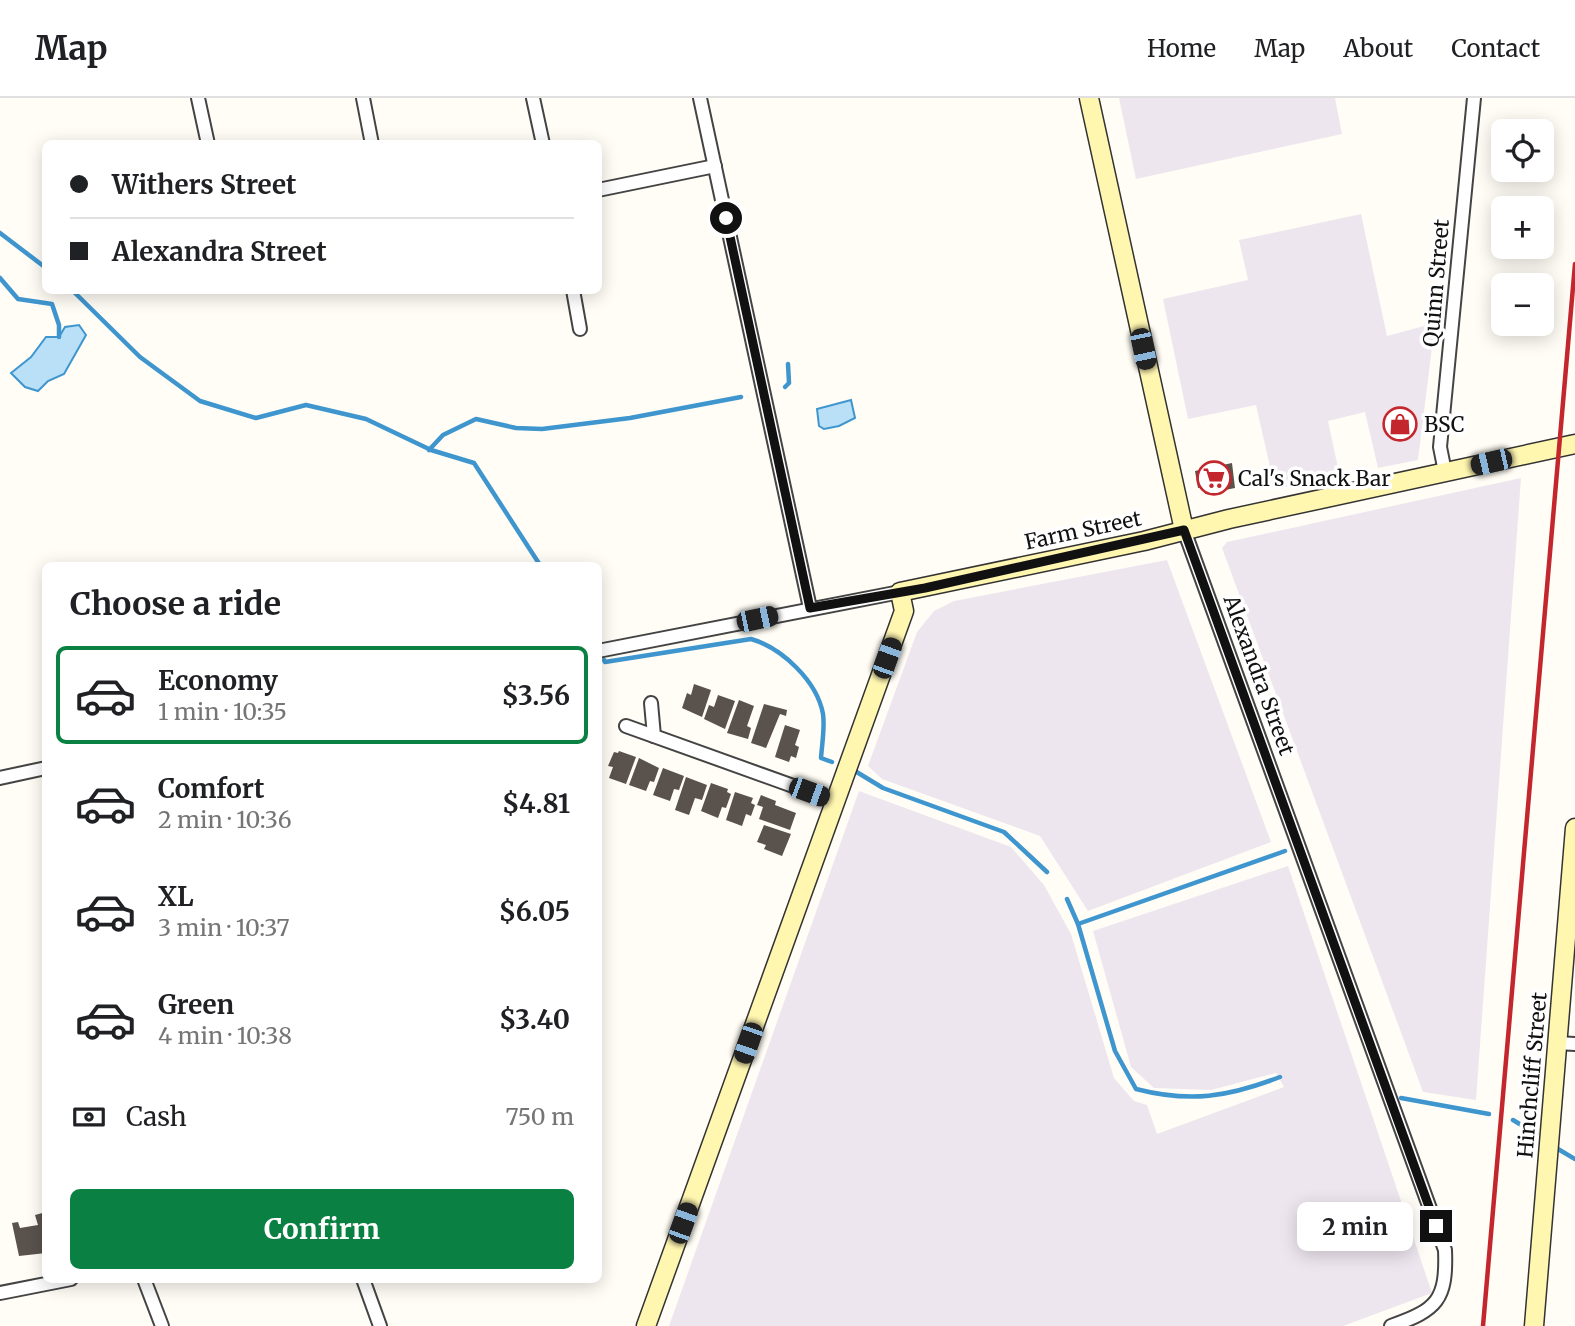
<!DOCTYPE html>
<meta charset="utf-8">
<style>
:root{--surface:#fff;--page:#f6f6f6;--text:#202124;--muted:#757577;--line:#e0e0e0;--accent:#0b8043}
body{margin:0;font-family:Merriweather,serif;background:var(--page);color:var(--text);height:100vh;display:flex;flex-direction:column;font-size:26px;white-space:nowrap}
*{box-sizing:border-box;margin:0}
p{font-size:23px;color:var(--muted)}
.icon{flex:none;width:38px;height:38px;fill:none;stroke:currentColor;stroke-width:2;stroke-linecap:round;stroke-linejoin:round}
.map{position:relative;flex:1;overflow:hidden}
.side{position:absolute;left:42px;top:464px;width:560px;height:721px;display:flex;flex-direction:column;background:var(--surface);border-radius:10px;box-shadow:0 4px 18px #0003}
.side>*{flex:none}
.banner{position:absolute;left:42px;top:42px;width:560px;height:154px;border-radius:10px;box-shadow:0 4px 18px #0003;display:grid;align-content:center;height:154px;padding:0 28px;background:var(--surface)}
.buttons{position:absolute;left:1491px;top:21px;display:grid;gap:14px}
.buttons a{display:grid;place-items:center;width:63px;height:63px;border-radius:10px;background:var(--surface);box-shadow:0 4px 18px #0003;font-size:35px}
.end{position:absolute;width:32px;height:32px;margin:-16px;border:9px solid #111;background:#fff;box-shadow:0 0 0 4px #fff}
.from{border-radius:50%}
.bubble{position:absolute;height:49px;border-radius:10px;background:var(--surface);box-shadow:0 4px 18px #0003;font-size:23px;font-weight:700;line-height:49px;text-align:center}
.car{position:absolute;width:21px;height:42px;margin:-21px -10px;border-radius:9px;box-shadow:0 0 5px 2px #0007;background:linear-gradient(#222 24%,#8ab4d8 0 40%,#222 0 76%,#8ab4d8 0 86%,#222 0)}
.banner b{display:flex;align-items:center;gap:24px;height:66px;font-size:26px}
.banner b+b{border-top:2px solid var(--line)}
.banner i{width:18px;height:18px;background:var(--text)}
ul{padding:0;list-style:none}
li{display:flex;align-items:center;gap:21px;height:98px;margin:0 14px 10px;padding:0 14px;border:4px solid transparent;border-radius:10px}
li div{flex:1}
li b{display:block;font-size:26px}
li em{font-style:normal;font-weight:700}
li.current{border-color:var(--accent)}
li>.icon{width:63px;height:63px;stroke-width:1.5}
h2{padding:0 28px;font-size:32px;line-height:84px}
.pay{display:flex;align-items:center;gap:18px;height:77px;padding:0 28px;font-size:26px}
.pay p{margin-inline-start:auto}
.primary-button{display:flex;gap:14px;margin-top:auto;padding:14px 28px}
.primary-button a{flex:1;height:80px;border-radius:10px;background:var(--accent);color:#fff;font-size:28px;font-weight:700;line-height:80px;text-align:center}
header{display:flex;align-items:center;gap:42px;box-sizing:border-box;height:98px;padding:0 35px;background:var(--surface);border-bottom:2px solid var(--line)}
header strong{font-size:33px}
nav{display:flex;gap:38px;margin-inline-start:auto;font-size:24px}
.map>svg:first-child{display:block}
.industrial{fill:#eee6ef}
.water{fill:#b9e0f7;stroke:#3f96cf;stroke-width:2}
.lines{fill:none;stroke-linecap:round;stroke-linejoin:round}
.stream{stroke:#3f96cf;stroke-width:4.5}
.building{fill:#5a524d}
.street-casing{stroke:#444;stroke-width:16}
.secondary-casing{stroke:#333;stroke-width:21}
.street{stroke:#fff;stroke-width:12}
.secondary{stroke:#fff6b0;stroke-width:18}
.rail{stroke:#c4262e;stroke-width:4.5}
.route{stroke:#111;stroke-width:9}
.labels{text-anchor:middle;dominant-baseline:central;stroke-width:7;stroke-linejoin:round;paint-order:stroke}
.street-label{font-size:21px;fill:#111;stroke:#fff}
.poi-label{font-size:21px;fill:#111;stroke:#fff;text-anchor:start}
</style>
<header>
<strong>Map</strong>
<nav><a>Home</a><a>Map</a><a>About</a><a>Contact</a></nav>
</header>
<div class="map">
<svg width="1575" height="1228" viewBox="0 0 1575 1228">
<rect width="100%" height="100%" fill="#fffdf5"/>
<g class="industrial">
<polygon points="1119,0 1335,0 1342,36 1136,81"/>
<polygon points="1361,116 1387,238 1435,225 1418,362 1378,370 1365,314 1328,323 1340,379 1275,391 1256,307 1188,321 1163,201 1248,182 1239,142"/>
<polygon points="1521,380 1476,1002 1423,994 1222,450 1227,444"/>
<polygon points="1167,462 1271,744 1088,813 1040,738 882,681 868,668 917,534 934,513 954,503"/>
<polygon points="859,693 1011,749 1044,787 1071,836 1114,980 1134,1003 1147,1007 1157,1036 1284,989 1276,975 1211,992 1154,990 1131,969 1093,833 1288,768 1432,1195 1343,1228 669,1228"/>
</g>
<g class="water">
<polygon points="79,227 86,237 64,276 48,283 38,293 25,289 11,275 31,259 46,239 59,239 65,229"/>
<polygon points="851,302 855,320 839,328 824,331 819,328 817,311"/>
</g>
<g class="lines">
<g class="stream">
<polyline points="0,135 46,170"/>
<polyline points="0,180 18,201 52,206 59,227 59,239"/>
<polyline points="72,192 140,259 200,303 256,320 306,307 366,321 431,352 474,365 540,467"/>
<polyline points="785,289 789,285 788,266"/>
<polyline points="429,352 443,337 476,321 516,330 542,331 630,320 741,299"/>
<path d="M604 562 605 564 751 541C782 550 817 583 823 616 825 629 822 646 821 660L832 664"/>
<polyline points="855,673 883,690 1004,734 1047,774"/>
<path d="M1067 801 1078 826 1115 953 1136 991C1190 1005 1228 999 1280 979"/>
<polyline points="1078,826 1285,753"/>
<polyline points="1401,1000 1489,1016"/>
<polyline points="1513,1022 1536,1036"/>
<polyline points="1558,1051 1575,1061"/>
</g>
</g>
<g class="building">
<polygon points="1232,365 1235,390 1205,396 1204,389 1198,390 1195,373"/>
<polygon points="694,586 711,592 702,619 682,610 687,595 691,597"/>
<polygon points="718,597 735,603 725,631 704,621 709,607 714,609"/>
<polygon points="739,602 754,608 747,628 751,630 748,641 727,635"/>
<polygon points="764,606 787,612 786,618 780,616 766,650 751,645"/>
<polygon points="785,627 800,632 795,647 799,649 796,660 791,658 789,664 775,659"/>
<polygon points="619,653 636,659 626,686 609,680 613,669 608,668 614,654 618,655"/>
<polygon points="639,660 659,670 654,684 650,683 646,693 629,687"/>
<polygon points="663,670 684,678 679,692 674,691 670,703 653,697"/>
<polygon points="686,679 707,687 702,702 695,700 689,717 675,712"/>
<polygon points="711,685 728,691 727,694 731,696 726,710 722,709 718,720 701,713"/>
<polygon points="735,694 753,700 751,705 755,707 751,718 746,716 742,728 726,722"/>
<polygon points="761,697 776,703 775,707 796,715 790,732 759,721 763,709 757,707"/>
<polygon points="764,727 791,736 782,758 764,751 766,747 757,744"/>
<polygon points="46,1114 46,1155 19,1158 12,1125 18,1124 20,1130 38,1127 35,1117"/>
</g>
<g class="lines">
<defs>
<g id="street">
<polyline points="198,0 208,46"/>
<polyline points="363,0 372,46"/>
<polyline points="533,0 543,46"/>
<polyline points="700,0 810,510"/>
<polyline points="598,92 715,68"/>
<polyline points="573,192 580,231"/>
<polyline points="1445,374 1440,349 1474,0"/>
<path d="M1184 432 1445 1152C1447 1202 1437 1212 1391 1228"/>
<polyline points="598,553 900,494"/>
<polyline points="651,605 654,638"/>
<polyline points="626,628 835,703"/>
<polyline points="0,680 46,670"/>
<polyline points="1557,945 1575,946"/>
<polyline points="144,1181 162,1228"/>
<polyline points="363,1181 380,1228"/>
<polyline points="0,1195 71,1181"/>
</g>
<g id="secondary">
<polyline points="1089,0 1184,432"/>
<polyline points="646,1228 904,513 900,494 1144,443 1229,421 1575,346"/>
<polyline points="1534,1228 1575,730"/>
</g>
</defs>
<use href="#street" class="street-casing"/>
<use href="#secondary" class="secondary-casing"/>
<use href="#street" class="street"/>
<use href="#secondary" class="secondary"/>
<polyline class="rail" points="1483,1228 1575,166"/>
</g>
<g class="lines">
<polyline class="route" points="726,120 810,510 925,490 1184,432 1436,1128"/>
</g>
<defs>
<symbol id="shop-ring" viewBox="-11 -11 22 22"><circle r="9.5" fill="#fff" stroke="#c4262e" stroke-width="1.5"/><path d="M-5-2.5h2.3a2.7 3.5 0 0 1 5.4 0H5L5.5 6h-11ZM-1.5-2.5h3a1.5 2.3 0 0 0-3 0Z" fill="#c4262e"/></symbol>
<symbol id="supermarket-ring" viewBox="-11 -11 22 22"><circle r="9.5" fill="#fff" stroke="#c4262e" stroke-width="1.5"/><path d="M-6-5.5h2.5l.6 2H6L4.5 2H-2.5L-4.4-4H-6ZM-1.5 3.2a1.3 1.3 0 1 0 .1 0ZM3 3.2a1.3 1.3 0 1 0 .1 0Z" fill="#c4262e"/></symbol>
</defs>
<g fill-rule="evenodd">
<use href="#shop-ring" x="1381" y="307" width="38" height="38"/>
<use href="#supermarket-ring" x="1195" y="361" width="38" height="38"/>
</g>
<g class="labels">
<g class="street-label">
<text transform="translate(1436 185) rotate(-85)">Quinn Street</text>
<text transform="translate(1083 432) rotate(-12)">Farm Street</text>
<text transform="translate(1259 577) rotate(70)">Alexandra Street</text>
<text transform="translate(1532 977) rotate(-85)">Hinchcliff Street</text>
</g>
<g class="poi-label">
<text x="1424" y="326">BSC</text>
<text x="1238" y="380">Cal's Snack Bar</text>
</g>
</g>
</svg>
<div class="buttons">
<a><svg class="icon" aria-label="locate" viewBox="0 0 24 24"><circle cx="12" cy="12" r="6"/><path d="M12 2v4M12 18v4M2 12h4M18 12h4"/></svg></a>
<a>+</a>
<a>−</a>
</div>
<i class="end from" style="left:726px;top:120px"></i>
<i class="end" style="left:1436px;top:1128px"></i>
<div class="bubble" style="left:1297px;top:1104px;width:116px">2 min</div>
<i class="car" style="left:1143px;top:251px;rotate:168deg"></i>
<i class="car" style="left:1491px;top:364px;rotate:257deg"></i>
<i class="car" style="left:757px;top:521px;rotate:78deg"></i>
<i class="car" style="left:887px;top:560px;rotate:20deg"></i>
<i class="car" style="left:809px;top:694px;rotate:110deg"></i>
<i class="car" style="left:748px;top:945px;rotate:199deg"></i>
<i class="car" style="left:683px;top:1125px;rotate:20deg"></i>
<div class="banner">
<b><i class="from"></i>Withers Street</b>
<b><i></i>Alexandra Street</b>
</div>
<section class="side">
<h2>Choose a ride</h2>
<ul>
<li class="current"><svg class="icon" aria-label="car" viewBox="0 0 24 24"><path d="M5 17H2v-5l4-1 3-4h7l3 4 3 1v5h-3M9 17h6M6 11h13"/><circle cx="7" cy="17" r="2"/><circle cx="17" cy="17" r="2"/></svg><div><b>Economy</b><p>1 min · 10:35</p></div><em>$3.56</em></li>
<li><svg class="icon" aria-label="car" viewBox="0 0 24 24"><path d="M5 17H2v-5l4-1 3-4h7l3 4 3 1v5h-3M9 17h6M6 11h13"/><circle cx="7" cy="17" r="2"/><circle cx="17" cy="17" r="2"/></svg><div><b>Comfort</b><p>2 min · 10:36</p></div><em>$4.81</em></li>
<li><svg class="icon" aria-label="car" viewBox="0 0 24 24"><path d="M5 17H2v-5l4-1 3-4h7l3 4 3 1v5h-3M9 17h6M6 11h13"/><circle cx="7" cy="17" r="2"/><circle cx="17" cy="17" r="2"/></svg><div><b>XL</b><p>3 min · 10:37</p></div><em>$6.05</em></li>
<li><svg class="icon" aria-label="car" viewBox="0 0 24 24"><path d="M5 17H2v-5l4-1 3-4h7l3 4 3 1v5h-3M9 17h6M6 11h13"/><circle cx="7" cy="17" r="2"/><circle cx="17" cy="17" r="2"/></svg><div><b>Green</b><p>4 min · 10:38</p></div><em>$3.40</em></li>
</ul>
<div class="pay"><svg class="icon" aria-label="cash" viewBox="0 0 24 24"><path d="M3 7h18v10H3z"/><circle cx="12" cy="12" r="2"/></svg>Cash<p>750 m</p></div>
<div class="primary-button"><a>Confirm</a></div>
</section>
</div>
